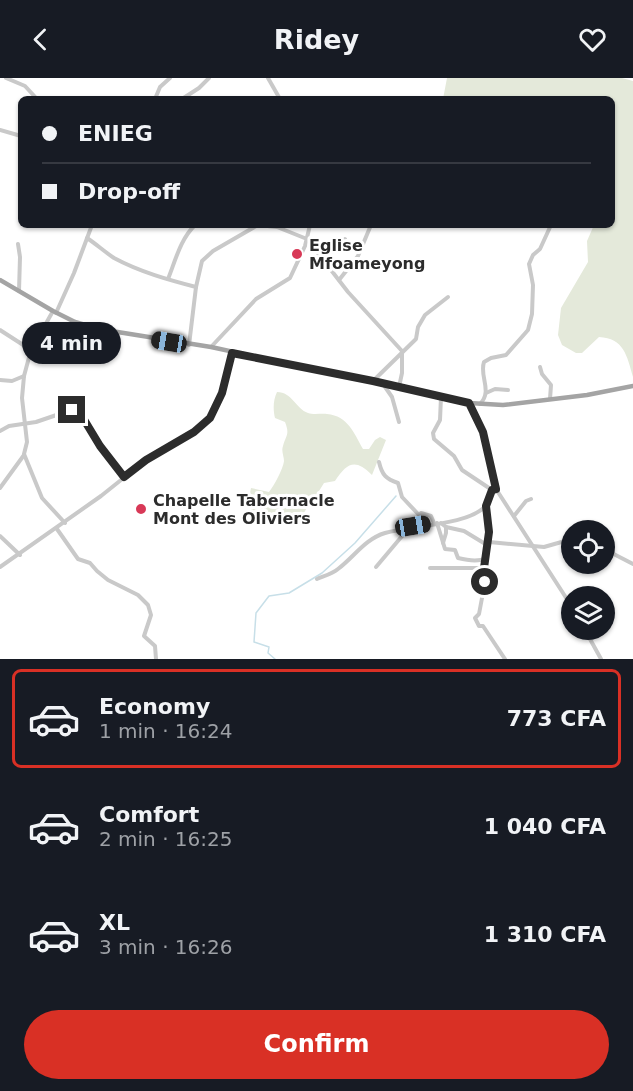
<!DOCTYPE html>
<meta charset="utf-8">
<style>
:root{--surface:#171b24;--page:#242831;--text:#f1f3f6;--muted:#9ea1a6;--line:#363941;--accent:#d93025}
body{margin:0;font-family:"DejaVu Sans",sans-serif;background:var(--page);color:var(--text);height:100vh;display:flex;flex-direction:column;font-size:22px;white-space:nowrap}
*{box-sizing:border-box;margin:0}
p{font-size:20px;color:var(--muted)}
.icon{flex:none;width:33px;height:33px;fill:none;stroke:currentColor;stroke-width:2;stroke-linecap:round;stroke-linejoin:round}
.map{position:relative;height:581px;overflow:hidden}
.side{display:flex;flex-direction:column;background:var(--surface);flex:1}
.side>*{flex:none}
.hud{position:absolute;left:18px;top:18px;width:597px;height:132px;border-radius:9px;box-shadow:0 2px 4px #0004;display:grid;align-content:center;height:132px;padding:0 24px;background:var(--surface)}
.controls{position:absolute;left:561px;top:442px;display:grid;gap:12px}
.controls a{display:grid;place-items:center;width:54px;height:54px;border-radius:50%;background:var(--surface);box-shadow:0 2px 4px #0004;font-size:30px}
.end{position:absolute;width:27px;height:27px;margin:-14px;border:8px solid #2c2c2c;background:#fff;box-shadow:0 0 0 3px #fff}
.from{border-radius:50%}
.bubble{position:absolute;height:42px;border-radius:21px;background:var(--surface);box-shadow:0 2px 4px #0004;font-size:20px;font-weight:800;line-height:42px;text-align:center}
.car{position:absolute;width:18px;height:36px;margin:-18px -9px;border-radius:8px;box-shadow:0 0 4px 2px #0007;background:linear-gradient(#222 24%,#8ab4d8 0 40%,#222 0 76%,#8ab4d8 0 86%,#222 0)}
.hud b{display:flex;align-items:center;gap:21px;height:57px;font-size:22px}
.hud b+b{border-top:2px solid var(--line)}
.hud i{width:15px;height:15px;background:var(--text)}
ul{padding:10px 0 0;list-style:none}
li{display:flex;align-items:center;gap:18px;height:99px;margin:0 12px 9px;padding:0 12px;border:3px solid transparent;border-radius:9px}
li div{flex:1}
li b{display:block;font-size:22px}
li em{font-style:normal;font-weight:800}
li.selected{border-color:var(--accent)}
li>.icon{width:54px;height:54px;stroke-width:1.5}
.button{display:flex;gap:12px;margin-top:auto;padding:12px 24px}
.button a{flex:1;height:69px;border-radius:36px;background:var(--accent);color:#fff;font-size:24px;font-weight:800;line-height:69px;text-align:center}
header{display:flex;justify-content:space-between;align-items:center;height:78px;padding:0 24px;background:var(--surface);font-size:27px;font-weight:800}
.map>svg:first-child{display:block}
.green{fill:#e4e9da}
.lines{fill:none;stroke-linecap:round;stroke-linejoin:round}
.stream{stroke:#c7dfe8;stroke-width:1.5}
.minor{stroke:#c9c9c9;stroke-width:4}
.major{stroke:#a4a4a4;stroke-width:4.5}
.route{stroke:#2c2c2c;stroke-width:8}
.poi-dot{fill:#d83957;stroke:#fff;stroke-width:2}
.labels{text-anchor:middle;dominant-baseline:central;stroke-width:6;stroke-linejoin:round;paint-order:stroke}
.poi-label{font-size:16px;font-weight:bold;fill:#2c2c2c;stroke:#fff;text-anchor:start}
</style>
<header><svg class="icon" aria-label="back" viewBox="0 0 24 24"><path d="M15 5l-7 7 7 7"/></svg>Ridey<svg class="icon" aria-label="heart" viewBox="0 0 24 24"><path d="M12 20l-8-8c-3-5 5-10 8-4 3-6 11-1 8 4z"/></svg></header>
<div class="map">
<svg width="633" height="581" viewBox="0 0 633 581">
<rect width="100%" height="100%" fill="#fff"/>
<g class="green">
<path d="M447 0H622L633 3V299C627 278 624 260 599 259L582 275H576L562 267 558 257 561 230 588 184 587 163 594 147H612V21H443Z"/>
<path d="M277 314C292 314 296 331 308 335 314 337 322 335 327 336 348 338 354 355 363 371H369L375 362 380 359 386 362 372 397C355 380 347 385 335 403L324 405C316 419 305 429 300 444L285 448C270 441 266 436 250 445L246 441 250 437 254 419 250 415 251 410 269 414C274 408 283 391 284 383 284 378 281 373 283 368 286 357 290 357 285 344L275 340C273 332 273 322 277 314Z"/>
</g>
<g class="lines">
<polyline class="stream" points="275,581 268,575 269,569 254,564 256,535 269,518 289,515 322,495 355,465 396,418"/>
<g class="minor">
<polyline points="6,0 25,8 37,21"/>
<polyline points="268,0 280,21"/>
<polyline points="155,21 160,9 170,0"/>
<polyline points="182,21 199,10 209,0"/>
<polyline points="0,52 21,58"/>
<path d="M87 160C96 166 105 174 114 180 140 194 169 202 196 209L189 267"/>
<polyline points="18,166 20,179 19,213"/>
<polyline points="322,181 338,170 345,161"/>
<path d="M168 201C176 181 180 162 195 147"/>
<polyline points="339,202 358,178 371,147"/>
<polyline points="196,209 202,183 213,173 258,147 277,149 307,161 348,214 402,273 402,295 399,309"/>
<polyline points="53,233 31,272 24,298 22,320 27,364 24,376 42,420 65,445"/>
<polyline points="56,235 74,195 92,147"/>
<polyline points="0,252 31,272"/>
<polyline points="211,269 256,221 290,200 305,168 310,147"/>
<polyline points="540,289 542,296 551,307 550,321"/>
<polyline points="0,302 12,303 24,298"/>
<polyline points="373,303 416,261 418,249 425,237 448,219"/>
<polyline points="383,306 392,319 399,344"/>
<polyline points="486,315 495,311 508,312"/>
<polyline points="441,319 440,342 433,355 434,361 454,378 462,392 492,412 494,411"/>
<polyline points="469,325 483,354 496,411 572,529"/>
<path d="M480 326C493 313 479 298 484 284L491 280 506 277 528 252 532 236 533 207 529 186 533 177 540 171 551 147"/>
<polyline points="0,353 9,348 36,344 77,330 101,368 124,399"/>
<path d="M379 384C382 397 386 401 398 405L402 419 419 437"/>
<polyline points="0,410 24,377"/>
<polyline points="492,412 486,428 489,454 484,490 485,504 479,536 475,540 479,548 483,548 505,581"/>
<polyline points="514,438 526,423 531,421"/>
<path d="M437 445 445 471 455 472 458 480C466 482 479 484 486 480"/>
<polyline points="441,445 446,449 464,453 487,467"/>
<polyline points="413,448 421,435 431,438 434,445"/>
<polyline points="57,451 78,481 90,485 97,493 108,502 138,517 148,527 151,537 144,558 155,568 156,581"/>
<polyline points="0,458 20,477"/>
<polyline points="489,464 544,469 572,461"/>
<polyline points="443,465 446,455 446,449"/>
<polyline points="604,471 633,486"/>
<polyline points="0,489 101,418 146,382 205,345 217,329 222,315 232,275"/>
<polyline points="376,489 408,451"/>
<polyline points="430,490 484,490"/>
<path d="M317 501C324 498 332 496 338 491 354 479 365 461 385 455 413 447 466 448 486 428"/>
<polyline points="585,552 601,581"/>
</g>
<polyline class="major" points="0,202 53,233 75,244 99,251 211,269 469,325 503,327 587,317 633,308"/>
</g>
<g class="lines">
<polyline class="route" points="72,332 77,330 100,368 124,399 146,382 194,354 210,340 222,315 232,275 373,303 469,325 483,354 496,411 492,412 486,428 489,454 484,490 485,504"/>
</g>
<g class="poi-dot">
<circle cx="297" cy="176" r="6"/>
<circle cx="141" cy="431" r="6"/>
</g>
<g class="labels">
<g class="poi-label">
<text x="309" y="167">Eglise<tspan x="309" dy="18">Mfoameyong</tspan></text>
<text x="153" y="422">Chapelle Tabernacle<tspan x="153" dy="18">Mont des Oliviers</tspan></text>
</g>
</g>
</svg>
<div class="controls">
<a><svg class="icon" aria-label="locate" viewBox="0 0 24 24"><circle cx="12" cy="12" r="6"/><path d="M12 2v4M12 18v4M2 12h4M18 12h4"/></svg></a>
<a><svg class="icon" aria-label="layers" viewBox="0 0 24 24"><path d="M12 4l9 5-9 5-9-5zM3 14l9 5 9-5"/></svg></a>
</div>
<i class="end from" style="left:485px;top:504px"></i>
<i class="end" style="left:72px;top:332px"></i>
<div class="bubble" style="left:22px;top:244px;width:99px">4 min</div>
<i class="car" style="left:169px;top:264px;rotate:280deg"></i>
<i class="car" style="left:413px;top:448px;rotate:81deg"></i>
<div class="hud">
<b><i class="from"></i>ENIEG</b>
<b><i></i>Drop-off</b>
</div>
</div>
<section class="side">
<ul>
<li class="selected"><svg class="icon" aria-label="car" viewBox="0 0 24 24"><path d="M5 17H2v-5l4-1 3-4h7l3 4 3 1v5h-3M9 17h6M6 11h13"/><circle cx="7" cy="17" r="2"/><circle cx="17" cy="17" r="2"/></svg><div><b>Economy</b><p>1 min · 16:24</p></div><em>773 CFA</em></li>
<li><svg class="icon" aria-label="car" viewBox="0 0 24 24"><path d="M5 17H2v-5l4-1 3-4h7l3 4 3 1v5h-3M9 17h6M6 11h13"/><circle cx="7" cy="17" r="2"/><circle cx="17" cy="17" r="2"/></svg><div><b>Comfort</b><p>2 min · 16:25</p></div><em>1 040 CFA</em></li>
<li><svg class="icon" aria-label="car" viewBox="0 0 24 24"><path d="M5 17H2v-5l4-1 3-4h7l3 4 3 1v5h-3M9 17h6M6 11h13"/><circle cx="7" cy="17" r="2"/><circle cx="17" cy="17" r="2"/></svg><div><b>XL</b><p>3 min · 16:26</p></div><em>1 310 CFA</em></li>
</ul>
<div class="button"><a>Confirm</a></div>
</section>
